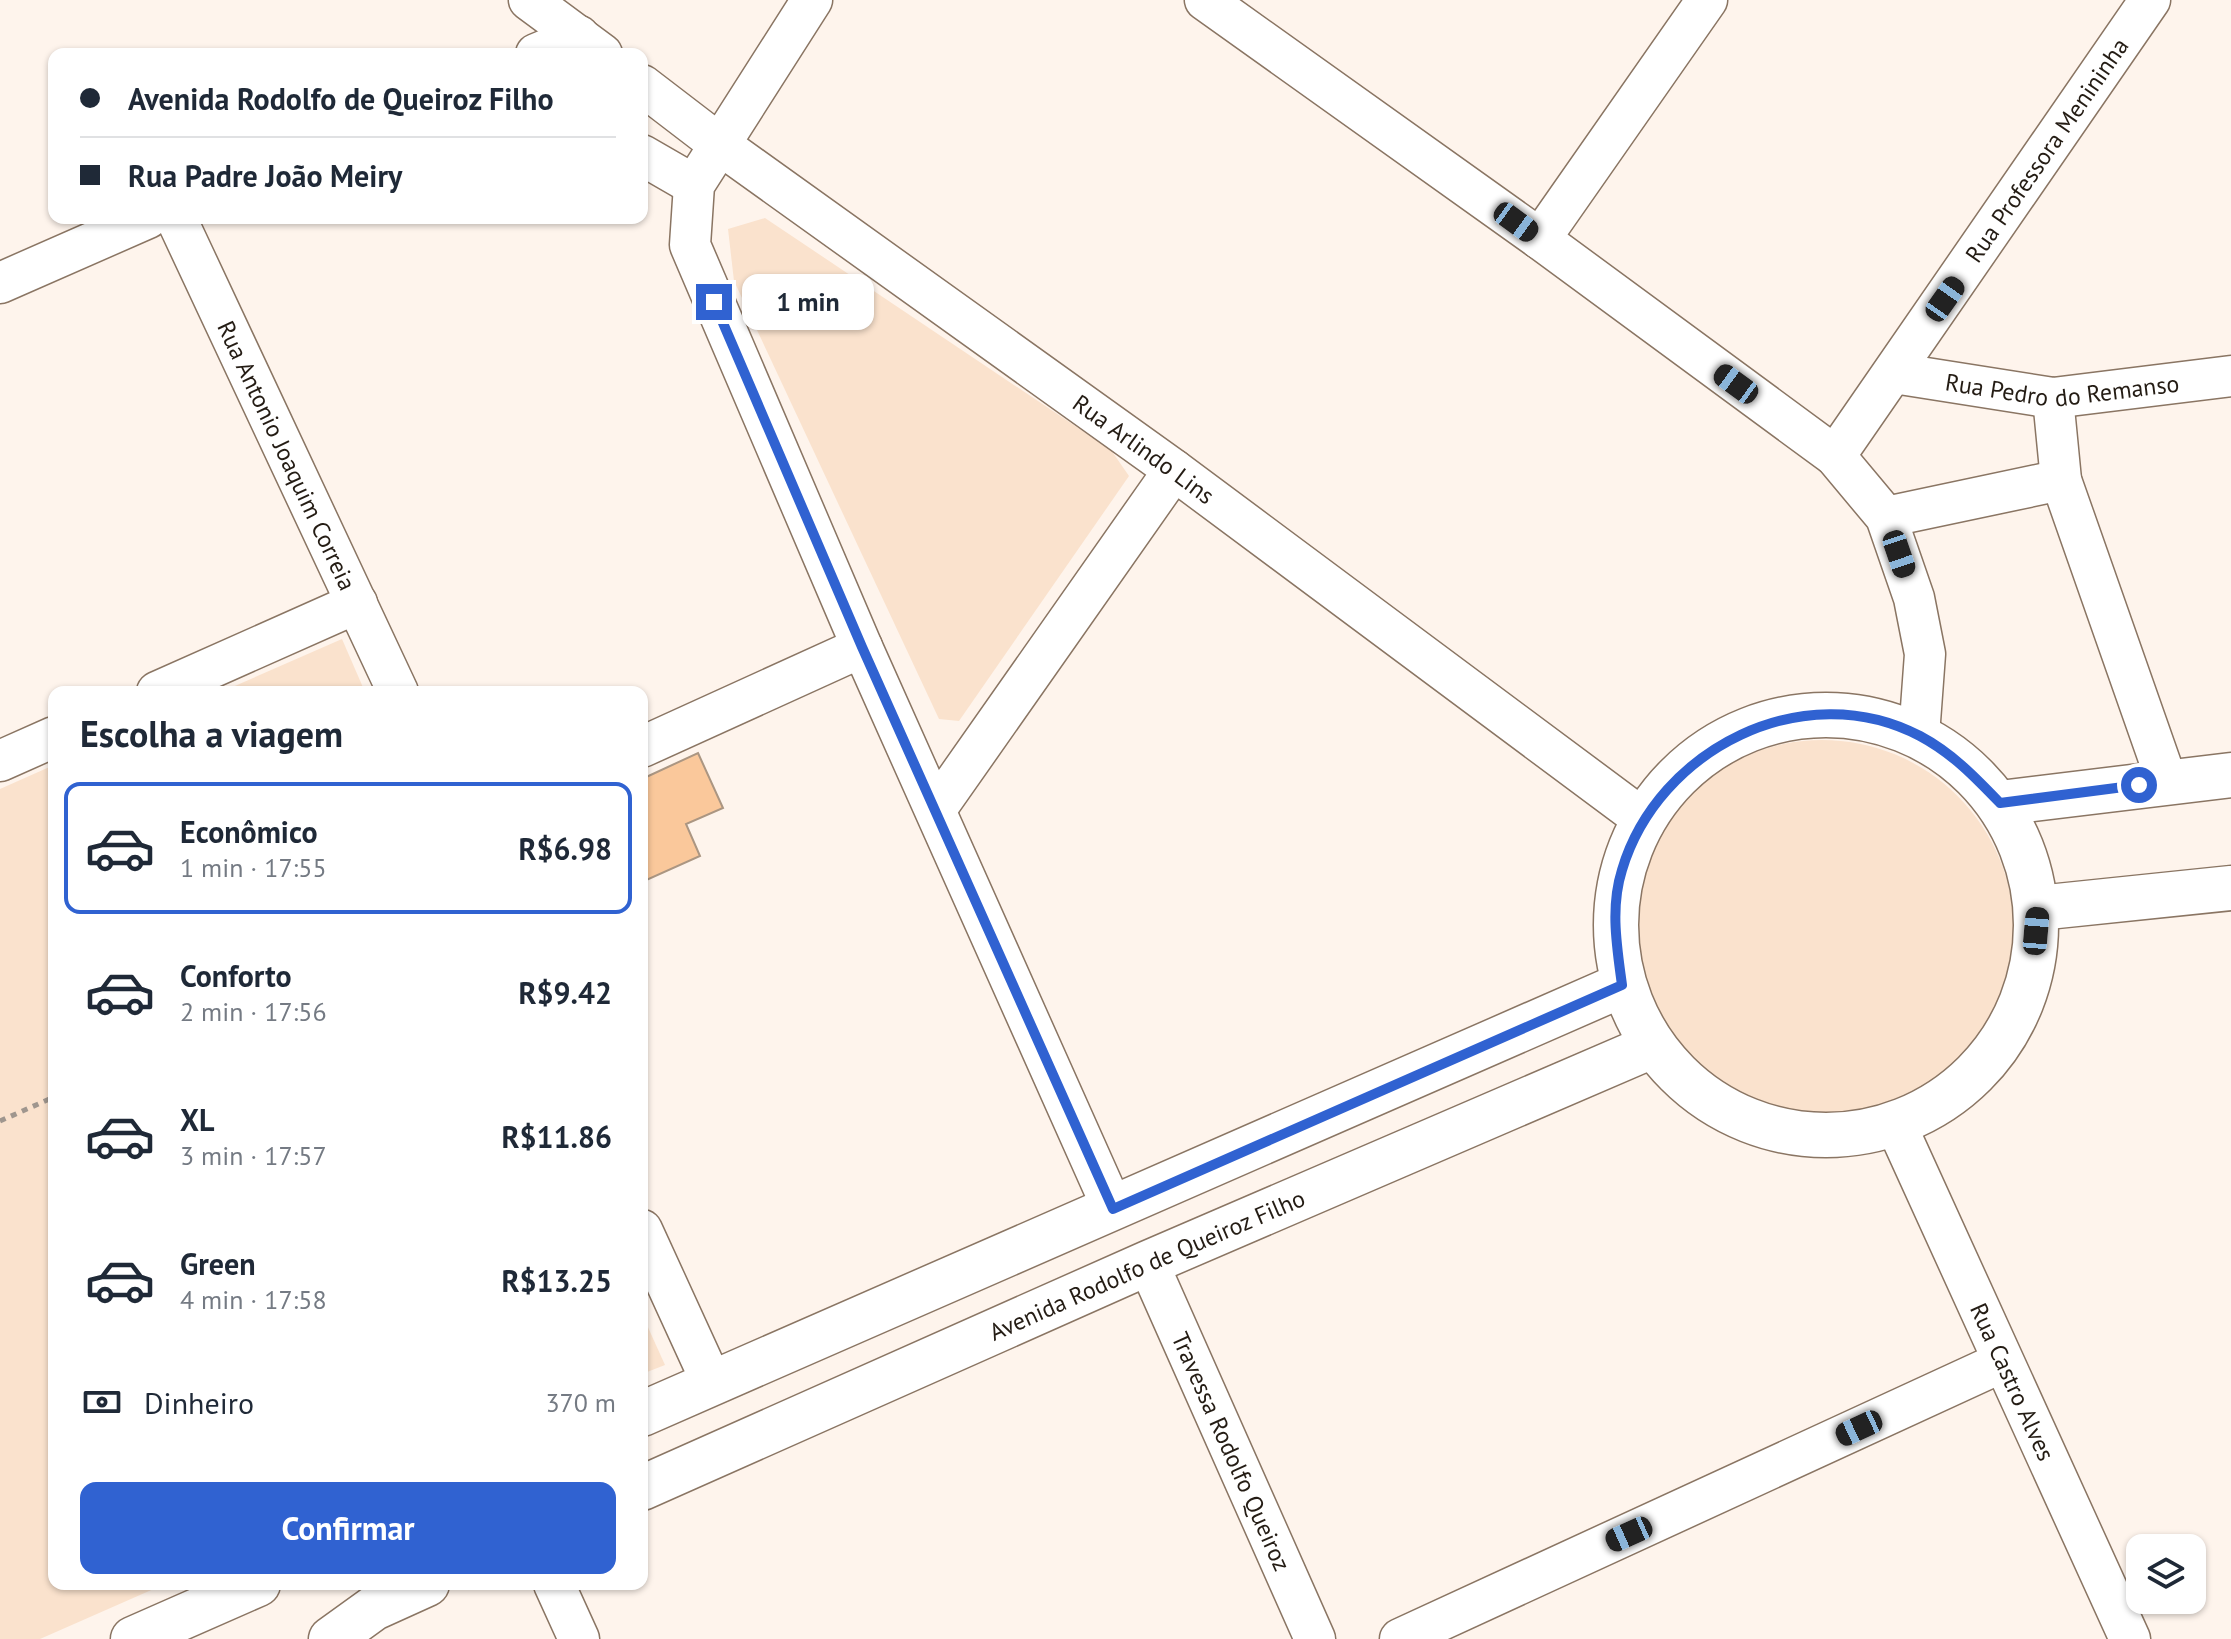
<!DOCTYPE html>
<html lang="pt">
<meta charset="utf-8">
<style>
:root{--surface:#fff;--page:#f6f6f7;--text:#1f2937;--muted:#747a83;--line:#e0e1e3;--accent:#3062d1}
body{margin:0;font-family:"PT Sans",sans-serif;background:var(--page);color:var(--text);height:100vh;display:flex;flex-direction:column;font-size:30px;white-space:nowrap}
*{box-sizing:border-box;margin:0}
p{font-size:26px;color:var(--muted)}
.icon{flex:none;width:44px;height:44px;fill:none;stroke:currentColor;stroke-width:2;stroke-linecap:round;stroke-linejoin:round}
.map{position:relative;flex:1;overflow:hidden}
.details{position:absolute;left:48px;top:686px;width:600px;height:904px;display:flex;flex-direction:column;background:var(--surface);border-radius:16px;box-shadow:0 2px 6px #0004}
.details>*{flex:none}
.hud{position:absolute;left:48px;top:48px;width:600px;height:176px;border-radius:16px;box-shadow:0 2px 6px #0004;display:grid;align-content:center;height:176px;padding:0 32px;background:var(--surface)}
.controls{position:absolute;left:2126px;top:1534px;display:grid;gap:16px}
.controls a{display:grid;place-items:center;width:80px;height:80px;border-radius:16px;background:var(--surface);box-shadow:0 2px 6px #0004;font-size:40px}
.end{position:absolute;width:36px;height:36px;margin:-18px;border:10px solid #3062d1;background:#fff;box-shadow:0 0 0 4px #fff}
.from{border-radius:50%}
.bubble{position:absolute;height:56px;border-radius:16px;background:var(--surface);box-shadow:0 2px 6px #0004;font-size:26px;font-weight:700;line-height:56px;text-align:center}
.car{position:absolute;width:24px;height:48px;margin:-24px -12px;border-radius:10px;box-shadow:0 0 6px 2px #0007;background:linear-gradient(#222 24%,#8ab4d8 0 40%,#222 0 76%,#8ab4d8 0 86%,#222 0)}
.hud b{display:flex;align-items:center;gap:28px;height:76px;font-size:30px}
.hud b+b{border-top:2px solid var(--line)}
.hud i{width:20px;height:20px;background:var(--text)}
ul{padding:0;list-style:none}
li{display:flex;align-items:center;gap:24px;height:132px;margin:0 16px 12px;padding:0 16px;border:4px solid transparent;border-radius:16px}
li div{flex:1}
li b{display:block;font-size:30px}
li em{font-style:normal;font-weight:700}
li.current{border-color:var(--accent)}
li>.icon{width:72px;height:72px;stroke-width:1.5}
h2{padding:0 32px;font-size:36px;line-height:96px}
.pay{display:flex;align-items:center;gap:20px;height:88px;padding:0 32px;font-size:30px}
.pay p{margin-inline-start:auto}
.action{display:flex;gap:16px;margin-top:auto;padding:16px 32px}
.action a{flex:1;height:92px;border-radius:16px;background:var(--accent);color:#fff;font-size:32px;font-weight:700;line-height:92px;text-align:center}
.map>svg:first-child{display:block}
.green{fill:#fae2cd}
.building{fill:#fac89b;stroke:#ab9682;stroke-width:2}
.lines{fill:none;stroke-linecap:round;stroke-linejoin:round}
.street-casing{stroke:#8a7563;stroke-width:43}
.secondary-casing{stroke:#8a7563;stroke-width:47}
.primary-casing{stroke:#8a7563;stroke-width:47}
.path{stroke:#9f968e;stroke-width:5;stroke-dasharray:6 6;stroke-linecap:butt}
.street{stroke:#fff;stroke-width:40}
.secondary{stroke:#fff;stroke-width:44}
.primary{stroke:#fff;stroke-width:44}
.route{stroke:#3062d1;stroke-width:10}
.labels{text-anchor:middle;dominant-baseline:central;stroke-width:7;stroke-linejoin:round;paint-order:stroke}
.street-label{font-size:24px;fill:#241c14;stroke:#fef4ec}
</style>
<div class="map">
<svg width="2231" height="1639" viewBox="0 0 2231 1639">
<rect width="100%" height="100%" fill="#fef4ec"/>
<g class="green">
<polygon points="765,218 1111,450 1129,476 959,721 939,719 734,281 728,229"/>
<polygon points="342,639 365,692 221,692"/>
<circle cx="1822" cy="932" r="192"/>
<polygon points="54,765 54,1584 165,1584 40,1639 0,1639 0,789"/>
<polygon points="642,1314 665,1365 642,1374"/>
</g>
<polygon class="building" points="698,753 723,808 686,824 700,856 642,882 642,779"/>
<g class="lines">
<defs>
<g id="street">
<polyline points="529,0 602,54"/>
<polyline points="812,0 694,185 690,245 862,647 1113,1209"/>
<polyline points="1205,0 1540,239 1835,456 1886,517 1914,598 1925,654 1919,735"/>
<polyline points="536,54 579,36"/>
<path id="s1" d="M642 85 719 144 1174 470 1643 819"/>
<polyline points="642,155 694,185"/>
<path id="s2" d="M176 218 398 692"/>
<polyline points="1540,239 1707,0"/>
<polyline points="0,283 148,218"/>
<path id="s3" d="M1894 373 2053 398 2231 376"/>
<polyline points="2053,398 2061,480 2167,782"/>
<path id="s4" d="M1835 456 2150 0"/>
<polyline points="1886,517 2061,480"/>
<polyline points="157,692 357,603"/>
<polyline points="642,747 862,647"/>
<polyline points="0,761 54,737"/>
<polyline points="936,809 1174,470"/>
<path id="s5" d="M1896 1125 2130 1639"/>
<polyline points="642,1230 712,1383"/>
<path id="s6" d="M1148 1263 1315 1639"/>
<polyline points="554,1584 579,1639"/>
<polyline points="1400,1639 2002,1362"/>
</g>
<g id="secondary">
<polyline points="642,1414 1622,985"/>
<path id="s7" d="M642 1488 1148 1263 1652 1046"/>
<polyline points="133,1639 258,1584"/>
<polyline points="331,1639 374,1608 427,1584"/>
</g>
<g id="primary">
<circle cx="1826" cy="925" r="210"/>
<polyline points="2000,803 2231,775"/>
<polyline points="2038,908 2231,888"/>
</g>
</defs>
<use href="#street" class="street-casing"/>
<use href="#secondary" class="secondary-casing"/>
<use href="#primary" class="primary-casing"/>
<polyline class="path" points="0,1121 54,1097"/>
<use href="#street" class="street"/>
<use href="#secondary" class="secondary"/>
<use href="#primary" class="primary"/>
</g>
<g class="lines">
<path class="route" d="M714 302 862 647 1113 1209 1622 985C1617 947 1610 908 1622 870 1658 749 1804 675 1920 736 1952 753 1975 777 2000 803L2139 785"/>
</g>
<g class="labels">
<g class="street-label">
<text stroke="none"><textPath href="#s4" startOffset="372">Rua Professora Menininha</textPath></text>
<text stroke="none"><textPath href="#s3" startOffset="170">Rua Pedro do Remanso</textPath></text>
<text stroke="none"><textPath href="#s1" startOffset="620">Rua Arlindo Lins</textPath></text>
<text stroke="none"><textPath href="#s2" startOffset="262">Rua Antonio Joaquim Correia</textPath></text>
<text stroke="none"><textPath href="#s7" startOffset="552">Avenida Rodolfo de Queiroz Filho</textPath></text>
<text stroke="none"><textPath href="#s5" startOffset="282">Rua Castro Alves</textPath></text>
<text stroke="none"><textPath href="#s6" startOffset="206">Travessa Rodolfo Queiroz</textPath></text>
</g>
</g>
</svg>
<div class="controls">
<a><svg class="icon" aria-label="layers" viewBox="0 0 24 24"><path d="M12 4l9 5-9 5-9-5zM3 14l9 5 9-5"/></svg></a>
</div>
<i class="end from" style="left:2139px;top:785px"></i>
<i class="end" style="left:714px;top:302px"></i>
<div class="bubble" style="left:742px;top:274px;width:132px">1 min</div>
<i class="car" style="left:1516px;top:222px;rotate:126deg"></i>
<i class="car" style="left:1945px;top:299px;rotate:35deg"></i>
<i class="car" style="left:1736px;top:384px;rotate:306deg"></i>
<i class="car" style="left:1899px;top:554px;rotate:161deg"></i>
<i class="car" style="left:2036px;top:931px;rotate:5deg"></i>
<i class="car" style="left:1859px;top:1428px;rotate:245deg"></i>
<i class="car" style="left:1629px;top:1534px;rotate:246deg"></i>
<div class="hud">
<b><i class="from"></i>Avenida Rodolfo de Queiroz Filho</b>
<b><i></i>Rua Padre João Meiry</b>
</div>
<section class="details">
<h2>Escolha a viagem</h2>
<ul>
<li class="current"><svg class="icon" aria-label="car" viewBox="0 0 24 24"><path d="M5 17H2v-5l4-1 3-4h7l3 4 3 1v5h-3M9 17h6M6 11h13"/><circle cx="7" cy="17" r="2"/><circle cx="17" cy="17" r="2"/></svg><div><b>Econômico</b><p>1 min · 17:55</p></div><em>R$6.98</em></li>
<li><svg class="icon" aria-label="car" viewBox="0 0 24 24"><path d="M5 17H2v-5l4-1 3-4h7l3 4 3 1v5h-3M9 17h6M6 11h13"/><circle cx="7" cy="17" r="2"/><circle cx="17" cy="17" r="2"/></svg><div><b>Conforto</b><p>2 min · 17:56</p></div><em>R$9.42</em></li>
<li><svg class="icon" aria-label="car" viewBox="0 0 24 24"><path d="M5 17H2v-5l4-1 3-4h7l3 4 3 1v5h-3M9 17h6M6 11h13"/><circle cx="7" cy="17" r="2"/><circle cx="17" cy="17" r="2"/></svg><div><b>XL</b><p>3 min · 17:57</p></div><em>R$11.86</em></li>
<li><svg class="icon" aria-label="car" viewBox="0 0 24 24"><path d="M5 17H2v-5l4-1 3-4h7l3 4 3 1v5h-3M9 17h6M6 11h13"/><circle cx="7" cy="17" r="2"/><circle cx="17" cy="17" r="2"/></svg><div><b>Green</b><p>4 min · 17:58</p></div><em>R$13.25</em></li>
</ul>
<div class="pay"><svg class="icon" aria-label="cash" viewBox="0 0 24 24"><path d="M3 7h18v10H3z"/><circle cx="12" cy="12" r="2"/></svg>Dinheiro<p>370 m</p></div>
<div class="action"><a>Confirmar</a></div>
</section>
</div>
